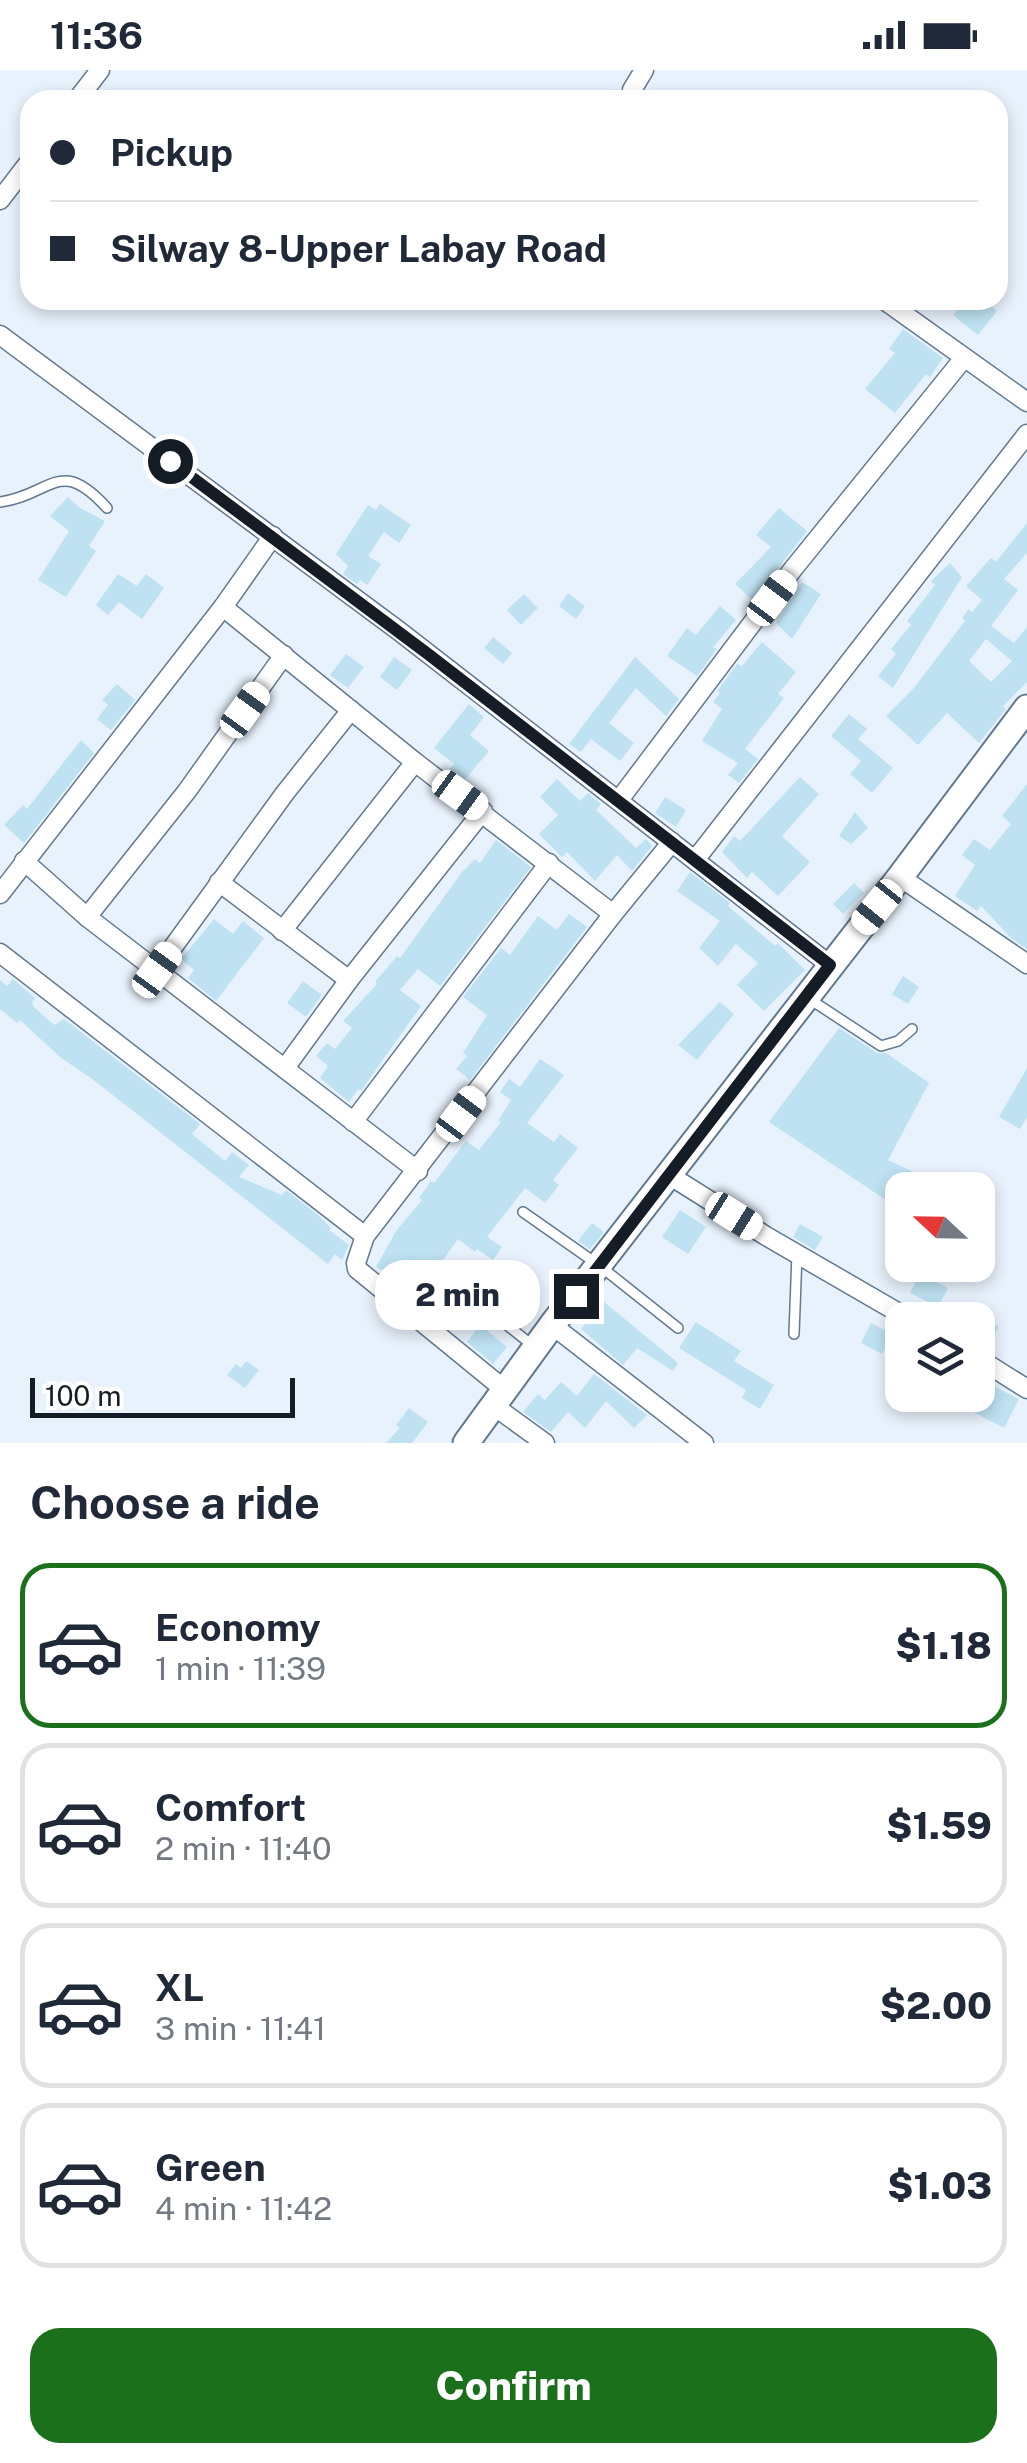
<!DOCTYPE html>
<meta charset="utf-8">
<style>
:root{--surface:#fff;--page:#f6f6f7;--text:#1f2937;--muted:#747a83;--line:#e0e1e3;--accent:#1b711b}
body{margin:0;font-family:"Public Sans",sans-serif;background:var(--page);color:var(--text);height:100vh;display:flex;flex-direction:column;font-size:38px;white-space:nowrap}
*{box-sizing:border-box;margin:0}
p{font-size:32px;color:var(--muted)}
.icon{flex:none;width:55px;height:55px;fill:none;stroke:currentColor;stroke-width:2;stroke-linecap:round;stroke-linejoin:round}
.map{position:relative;height:1373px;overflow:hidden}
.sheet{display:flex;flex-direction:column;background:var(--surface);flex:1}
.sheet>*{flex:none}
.top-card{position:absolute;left:20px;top:20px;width:988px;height:220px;border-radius:30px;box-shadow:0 5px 15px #0003;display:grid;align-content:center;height:220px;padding:0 30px;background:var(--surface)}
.needle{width:65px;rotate:292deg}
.controls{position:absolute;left:885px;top:1102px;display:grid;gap:20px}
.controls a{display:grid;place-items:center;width:110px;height:110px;border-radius:20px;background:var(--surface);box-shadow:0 5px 15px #0003;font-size:50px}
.scale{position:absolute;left:30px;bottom:25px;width:265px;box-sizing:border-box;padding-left:10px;border:5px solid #141d26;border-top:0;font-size:28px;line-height:35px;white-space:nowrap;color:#141d26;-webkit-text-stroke:8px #fefefe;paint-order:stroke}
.end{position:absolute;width:45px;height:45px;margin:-22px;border:12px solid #141d26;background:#fff;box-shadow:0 0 0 5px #fff}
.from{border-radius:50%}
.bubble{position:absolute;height:70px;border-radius:30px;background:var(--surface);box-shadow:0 5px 15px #0003;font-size:32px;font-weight:800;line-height:70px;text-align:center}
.car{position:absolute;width:30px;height:60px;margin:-30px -15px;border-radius:12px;box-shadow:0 0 8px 2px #0007;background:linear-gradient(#fff 24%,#345 0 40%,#fff 0 76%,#345 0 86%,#fff 0)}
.top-card b{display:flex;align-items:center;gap:35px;height:95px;font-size:38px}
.top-card b+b{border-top:2px solid var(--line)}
.top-card i{width:25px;height:25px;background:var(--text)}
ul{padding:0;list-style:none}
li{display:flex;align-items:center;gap:30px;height:165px;margin:0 20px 15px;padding:0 10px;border:5px solid var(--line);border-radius:30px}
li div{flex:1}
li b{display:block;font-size:38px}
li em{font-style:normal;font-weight:800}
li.current{border-color:var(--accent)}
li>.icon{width:90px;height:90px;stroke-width:1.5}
h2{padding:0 30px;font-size:45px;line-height:120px}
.button{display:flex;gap:20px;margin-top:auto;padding:20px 30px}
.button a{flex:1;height:115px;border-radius:30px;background:var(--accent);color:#fff;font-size:40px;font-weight:800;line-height:115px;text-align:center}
.status{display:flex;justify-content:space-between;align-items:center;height:70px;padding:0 50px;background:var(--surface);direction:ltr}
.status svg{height:28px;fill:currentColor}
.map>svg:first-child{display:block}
.building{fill:#bee2f2;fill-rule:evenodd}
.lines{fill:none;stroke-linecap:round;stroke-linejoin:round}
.lane-casing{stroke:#62798f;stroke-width:12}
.street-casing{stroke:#62798f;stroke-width:21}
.secondary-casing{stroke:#62798f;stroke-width:29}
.lane{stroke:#fff;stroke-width:9}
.street{stroke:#fff;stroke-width:18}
.secondary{stroke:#fff;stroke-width:25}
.route{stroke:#141d26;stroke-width:12}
</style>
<div class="status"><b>11:36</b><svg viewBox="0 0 49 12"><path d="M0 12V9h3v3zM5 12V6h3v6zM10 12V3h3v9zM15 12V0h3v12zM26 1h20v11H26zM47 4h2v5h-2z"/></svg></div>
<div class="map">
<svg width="1027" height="1373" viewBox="0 0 1027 1373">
<rect width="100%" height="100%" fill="#e8f2fc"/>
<g class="building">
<polygon points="964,230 983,230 997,241 978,265 953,245"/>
<polygon points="903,259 943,288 930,307 926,304 895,343 865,319 895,283 889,279"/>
<polygon points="68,427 80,438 105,451 89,476 96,481 66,527 38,510 69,461 50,446"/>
<polygon points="380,434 411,455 399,473 384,462 368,486 381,494 367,515 360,510 357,514 343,504 348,496 336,484 368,435 376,440"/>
<polygon points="779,438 807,461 753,531 735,514 771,477 756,465"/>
<path d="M1027 453V483L1004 509 1018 520 991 556 1014 573 1027 557V612L1003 636 1006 639 979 673 947 643 918 675 886 646 913 619 965 551 962 548 969 539 972 542 982 530 966 516 991 488 996 492ZM986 569 1012 591 991 612 969 591Z"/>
<polygon points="950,493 962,507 893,618 878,606 896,584 891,579 911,555 907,551 935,515 931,511"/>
<polygon points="118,504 137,516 146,504 164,518 142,549 119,532 108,545 96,535"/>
<polygon points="802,512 821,524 792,569 776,553"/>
<polygon points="568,523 585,536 576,549 559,536"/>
<polygon points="524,524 538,538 521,555 507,540"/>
<polygon points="720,536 736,550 713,577 717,579 697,606 667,586 687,558 696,565"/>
<polygon points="493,567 512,583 503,594 484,578"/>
<polygon points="762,572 796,602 778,624 784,628 745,679 758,689 739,713 728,705 738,693 702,671 722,639 713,632 720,623 717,621 737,594 742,596"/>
<polygon points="346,584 364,597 348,618 330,605"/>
<polygon points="394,587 412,600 397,620 380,607"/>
<polygon points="635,587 679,629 666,646 636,618 609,653 634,673 620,691 591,669 581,682 569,674"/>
<polygon points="117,614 135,630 111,660 97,649 108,635 102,630"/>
<polygon points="469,634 484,647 470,665 489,681 463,712 449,700 454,694 434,678"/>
<polygon points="849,644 867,659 858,669 893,698 872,723 850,704 861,691 831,666"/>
<polygon points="81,670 94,683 24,773 4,755 23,735 27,739"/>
<polygon points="800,707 819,724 782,766 810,792 778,826 752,802 747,808 722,782 734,766 740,771"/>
<polygon points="557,709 580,731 588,723 597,731 601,734 596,740 636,778 646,769 652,776 632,801 617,785 595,811 567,782 562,787 539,764 558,745 540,727"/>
<polygon points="1027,714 1027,879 1011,868 981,836 977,841 955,826 975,795 962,785 974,769 990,780 1011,754 1002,746"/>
<polygon points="665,727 686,740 676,757 655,743"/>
<polygon points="855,742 868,758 851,774 839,766"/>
<polygon points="496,770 531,797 440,916 418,899 400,920 421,936 361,1021 358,1019 349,1032 320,1008 328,996 316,986 327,973 335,979 352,958 343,951 377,914 375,912 397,886 400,888 462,802 475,789 480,793"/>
<polygon points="690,802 730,833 728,836 775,876 778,873 805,900 764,941 737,915 758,893 736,874 718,896 699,878 720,851 677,821"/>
<polygon points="854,813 864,823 843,844 833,834"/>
<polygon points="569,844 587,857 470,1010 456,999 467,986 463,983 487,945 463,927 501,878 510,885 538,846 557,860"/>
<polygon points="214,849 233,864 243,851 264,868 216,931 188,908 194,900 181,889"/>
<polygon points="903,906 919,917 908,934 892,924"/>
<polygon points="13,909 35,928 32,932 34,937 54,955 64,949 200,1054 192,1064 225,1091 232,1082 249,1095 239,1107 282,1125 286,1120 318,1145 331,1158 329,1160 349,1175 342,1190 335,1184 328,1194 95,1011 60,987 20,950 17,953 0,939 0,910 7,916"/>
<polygon points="303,911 322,925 306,947 287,933"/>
<polygon points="720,932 734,944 697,990 678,975"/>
<polygon points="839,958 877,983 886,983 929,1013 888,1090 920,1105 910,1120 902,1120 902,1131 898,1138 769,1052"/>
<polygon points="540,989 564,1005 527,1053 554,1072 560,1064 578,1078 553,1110 559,1115 545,1133 525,1118 487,1167 502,1177 493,1190 477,1179 475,1182 458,1169 423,1218 393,1196 388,1204 376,1197 396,1161 422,1130 419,1128 431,1111 434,1113 466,1071 479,1080 501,1052 498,1051 511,1030 500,1022 509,1009 520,1017"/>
<polygon points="1027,998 1027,1047 1020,1059 999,1047"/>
<polygon points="680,1140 706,1157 688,1184 662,1167"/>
<polygon points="592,1153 604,1162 590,1179 578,1171"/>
<polygon points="800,1154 823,1167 815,1180 793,1167"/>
<polygon points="920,1203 948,1218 938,1237 910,1223"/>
<polygon points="604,1232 678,1293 673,1301 637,1278 623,1295 581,1259"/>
<polygon points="978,1244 999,1257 989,1272 978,1264"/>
<polygon points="696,1252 741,1281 734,1291 774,1315 760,1339 742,1328 746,1320 679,1278"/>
<polygon points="871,1253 892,1264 882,1284 861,1273"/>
<polygon points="480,1255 507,1277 493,1294 467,1272"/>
<polygon points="246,1291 259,1300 245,1318 227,1305 236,1294 241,1298"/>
<polygon points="594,1304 647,1345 634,1358 606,1331 585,1358 568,1342 551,1362 523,1342 538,1324 545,1330 561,1312 577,1326"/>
<polygon points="987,1313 1019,1329 1004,1358 973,1342"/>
<polygon points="409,1338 428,1352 412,1373 386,1373 400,1358 396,1355"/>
</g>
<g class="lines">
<defs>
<g id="lane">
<path d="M0 432C52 425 59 385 107 438"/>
<polyline points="808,928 881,976 898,971 912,959"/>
<polyline points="523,1142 600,1196 678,1258"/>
<polyline points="448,1208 532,1275"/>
<polyline points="794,1264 797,1184"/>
</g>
<g id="street">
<polyline points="77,30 100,0"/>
<polyline points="631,30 632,20 644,0"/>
<polyline points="0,130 30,91"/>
<polyline points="884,230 1027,332"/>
<polyline points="0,265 399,561 830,895"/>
<polyline points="223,537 415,692 613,844"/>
<polyline points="619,730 793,499 964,288"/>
<polyline points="695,790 1027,364"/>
<polyline points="24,791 87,847 418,1101"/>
<polyline points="900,807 1027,894"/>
<polyline points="219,812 349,910"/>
<polyline points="0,824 223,537 273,466"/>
<polyline points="87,847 187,721 284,585"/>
<polyline points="282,861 415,692"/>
<polyline points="0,883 365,1166"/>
<polyline points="157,899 285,723 351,640"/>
<polyline points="285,998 349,910 483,741"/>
<polyline points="353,1052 549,793"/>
<polyline points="669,1105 766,1166 911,1250"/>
<polyline points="552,1255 704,1373"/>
<polyline points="978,1288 1027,1319"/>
<polyline points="505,1320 357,1199 356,1193 365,1166 613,844 672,772"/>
<polyline points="494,1336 545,1373"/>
</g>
<polyline id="secondary" points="466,1373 552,1255 900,807 1027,638"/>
</defs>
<use href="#lane" class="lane-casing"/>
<use href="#street" class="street-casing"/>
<use href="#secondary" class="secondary-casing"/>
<use href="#lane" class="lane"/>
<use href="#street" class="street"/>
<use href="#secondary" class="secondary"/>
</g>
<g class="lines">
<polyline class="route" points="170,391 428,584 830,895 576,1226"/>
</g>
</svg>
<div class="controls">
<a><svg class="needle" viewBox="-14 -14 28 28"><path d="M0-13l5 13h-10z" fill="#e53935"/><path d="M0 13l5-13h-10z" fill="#747a83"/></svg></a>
<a><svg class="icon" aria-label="layers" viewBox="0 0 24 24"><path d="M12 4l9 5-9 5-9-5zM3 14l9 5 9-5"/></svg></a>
</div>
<div class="scale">100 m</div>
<i class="end from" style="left:170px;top:391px"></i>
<i class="end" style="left:576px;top:1226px"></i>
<div class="bubble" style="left:375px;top:1190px;width:165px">2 min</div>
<i class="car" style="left:772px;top:528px;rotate:37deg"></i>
<i class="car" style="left:245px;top:640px;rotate:36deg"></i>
<i class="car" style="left:460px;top:725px;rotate:126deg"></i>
<i class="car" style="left:877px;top:837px;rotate:219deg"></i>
<i class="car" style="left:157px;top:900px;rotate:36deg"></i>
<i class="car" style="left:461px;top:1044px;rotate:37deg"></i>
<i class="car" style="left:734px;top:1146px;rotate:122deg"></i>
<div class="top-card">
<b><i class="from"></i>Pickup</b>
<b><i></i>Silway 8-Upper Labay Road</b>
</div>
</div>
<section class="sheet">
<h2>Choose a ride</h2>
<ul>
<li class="current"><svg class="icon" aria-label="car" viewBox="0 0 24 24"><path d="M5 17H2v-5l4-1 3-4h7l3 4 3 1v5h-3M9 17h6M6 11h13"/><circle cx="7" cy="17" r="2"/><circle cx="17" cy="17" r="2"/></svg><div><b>Economy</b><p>1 min · 11:39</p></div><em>$1.18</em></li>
<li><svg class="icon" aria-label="car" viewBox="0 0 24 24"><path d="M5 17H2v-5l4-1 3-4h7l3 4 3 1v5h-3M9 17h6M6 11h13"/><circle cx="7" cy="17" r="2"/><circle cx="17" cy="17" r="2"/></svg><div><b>Comfort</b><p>2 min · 11:40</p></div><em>$1.59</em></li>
<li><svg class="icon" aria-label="car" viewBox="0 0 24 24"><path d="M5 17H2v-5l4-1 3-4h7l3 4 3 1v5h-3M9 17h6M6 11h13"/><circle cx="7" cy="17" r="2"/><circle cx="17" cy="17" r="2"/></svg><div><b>XL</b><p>3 min · 11:41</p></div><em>$2.00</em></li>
<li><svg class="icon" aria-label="car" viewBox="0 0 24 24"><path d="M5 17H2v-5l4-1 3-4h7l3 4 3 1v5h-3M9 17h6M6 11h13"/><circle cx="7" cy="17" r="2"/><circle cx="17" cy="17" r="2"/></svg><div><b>Green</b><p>4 min · 11:42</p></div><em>$1.03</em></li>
</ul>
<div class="button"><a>Confirm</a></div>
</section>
